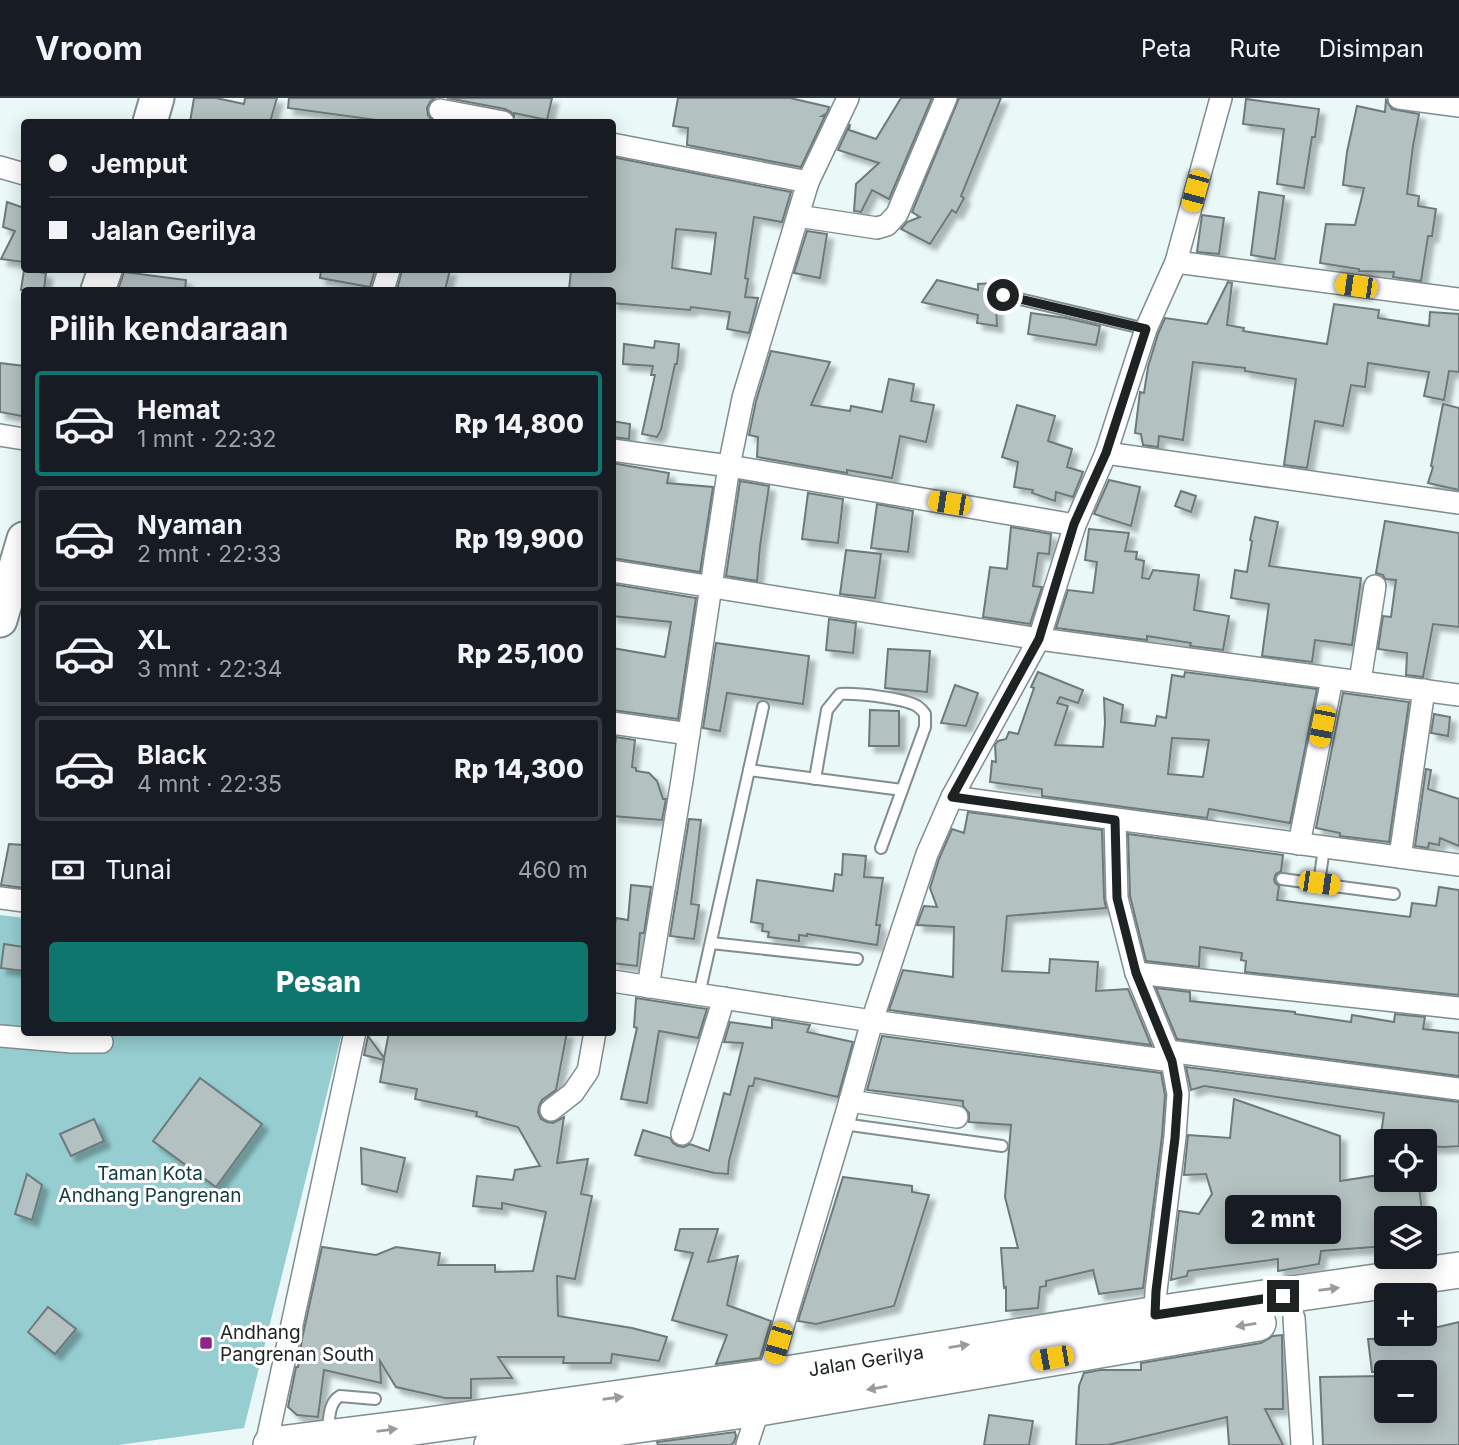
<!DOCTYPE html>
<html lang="id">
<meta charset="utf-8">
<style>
:root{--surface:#171b24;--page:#20242c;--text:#f1f3f6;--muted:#9ea1a6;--line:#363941;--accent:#0f766e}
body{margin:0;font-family:Inter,sans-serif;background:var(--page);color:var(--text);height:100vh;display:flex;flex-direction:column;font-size:26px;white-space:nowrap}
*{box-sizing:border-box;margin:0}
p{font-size:23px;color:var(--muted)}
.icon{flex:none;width:38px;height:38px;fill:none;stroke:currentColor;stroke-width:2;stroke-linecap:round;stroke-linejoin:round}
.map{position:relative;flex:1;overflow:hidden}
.sheet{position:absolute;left:21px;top:189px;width:595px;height:749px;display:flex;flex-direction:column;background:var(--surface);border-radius:7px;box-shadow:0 4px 18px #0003}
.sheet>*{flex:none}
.guide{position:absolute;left:21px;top:21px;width:595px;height:154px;border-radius:7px;box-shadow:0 4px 18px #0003;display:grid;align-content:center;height:154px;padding:0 28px;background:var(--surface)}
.tools{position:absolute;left:1374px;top:1031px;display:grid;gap:14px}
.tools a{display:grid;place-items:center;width:63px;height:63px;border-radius:7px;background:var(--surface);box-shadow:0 4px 18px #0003;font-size:35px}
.end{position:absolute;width:32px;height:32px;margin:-16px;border:9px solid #1d2222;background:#fff;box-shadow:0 0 0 4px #fff}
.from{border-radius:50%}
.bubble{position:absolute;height:49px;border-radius:7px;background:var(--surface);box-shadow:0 4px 18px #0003;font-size:23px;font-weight:800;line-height:49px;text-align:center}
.car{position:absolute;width:21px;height:42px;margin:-21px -10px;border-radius:9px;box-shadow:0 0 5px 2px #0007;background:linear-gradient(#f5c518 24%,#345 0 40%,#f5c518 0 76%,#345 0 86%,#f5c518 0)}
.guide b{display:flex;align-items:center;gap:24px;height:66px;font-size:26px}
.guide b+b{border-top:2px solid var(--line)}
.guide i{width:18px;height:18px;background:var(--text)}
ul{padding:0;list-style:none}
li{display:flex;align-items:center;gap:21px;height:105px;margin:0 14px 10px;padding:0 14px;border:4px solid var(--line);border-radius:7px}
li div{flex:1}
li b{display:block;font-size:26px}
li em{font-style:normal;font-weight:800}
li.current{border-color:var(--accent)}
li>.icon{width:63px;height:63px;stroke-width:1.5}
h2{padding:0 28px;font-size:32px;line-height:84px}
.pay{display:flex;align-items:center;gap:18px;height:77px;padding:0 28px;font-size:26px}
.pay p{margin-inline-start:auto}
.action{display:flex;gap:14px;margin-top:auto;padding:14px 28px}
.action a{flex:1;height:80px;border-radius:7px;background:var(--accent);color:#fff;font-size:28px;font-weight:800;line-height:80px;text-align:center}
header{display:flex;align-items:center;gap:42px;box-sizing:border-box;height:98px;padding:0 35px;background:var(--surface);border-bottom:2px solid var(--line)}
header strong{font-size:33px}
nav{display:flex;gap:38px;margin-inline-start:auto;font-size:24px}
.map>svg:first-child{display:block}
.green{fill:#95cdd0}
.building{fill:#b4c1c1;stroke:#6d797a;stroke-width:2;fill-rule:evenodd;filter:url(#shadow)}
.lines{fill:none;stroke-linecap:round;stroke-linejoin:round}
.service-casing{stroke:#818d8e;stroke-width:14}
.minor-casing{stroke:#818d8e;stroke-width:24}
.primary-casing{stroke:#818d8e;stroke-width:37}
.trunk-casing{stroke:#818d8e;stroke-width:38}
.service{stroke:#fff;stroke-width:10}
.minor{stroke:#fff;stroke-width:21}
.primary{stroke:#fff;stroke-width:33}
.trunk{stroke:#fff;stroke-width:35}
.oneway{fill:#999c9c}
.route{stroke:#1d2222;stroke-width:9}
.poi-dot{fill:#8b248b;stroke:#fff;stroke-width:2.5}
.labels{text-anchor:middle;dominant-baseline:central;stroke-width:6;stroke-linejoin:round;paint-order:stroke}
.park-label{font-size:19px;fill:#0f3c3f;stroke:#fff}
.poi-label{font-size:19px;fill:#1d2222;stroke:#fff;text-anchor:start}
.street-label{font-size:19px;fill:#1d2222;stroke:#fff}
</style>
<header>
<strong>Vroom</strong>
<nav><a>Peta</a><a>Rute</a><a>Disimpan</a></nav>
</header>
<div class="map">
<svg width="1459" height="1347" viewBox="0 0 1459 1347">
<defs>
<filter id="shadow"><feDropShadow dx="6" dy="6" stdDeviation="2" flood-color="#0004"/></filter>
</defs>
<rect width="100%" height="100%" fill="#eaf8f8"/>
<polygon class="green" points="0,817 24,820 24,934 342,935 244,1330 118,1347 0,1347"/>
<g class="building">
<polygon points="194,0 216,0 244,6 245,0 277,0 270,24 190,24"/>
<polygon points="289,0 435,0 430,4 427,10 428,17 431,21 437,24 391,24 288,10"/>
<polygon points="447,0 552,0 547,22 514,15 514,18 511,14 505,11"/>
<polygon points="678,0 790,0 829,9 827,15 822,18 825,18 801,69 687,47 688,30 673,28"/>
<polygon points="901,0 932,0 889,101 872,92 861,114 854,113 856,86 879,65 838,52 850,26 849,32 876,41"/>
<polygon points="959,0 1001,0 961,98 964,100 956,115 952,112 930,146 901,131 907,124 920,119 912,114"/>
<polygon points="1246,1 1319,11 1315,39 1312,39 1304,90 1277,86 1284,31 1243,26"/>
<polygon points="1386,2 1392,11 1419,16 1413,48 1407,96 1419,98 1418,108 1436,111 1432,138 1428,138 1421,183 1393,179 1394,174 1359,173 1359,171 1320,165 1326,126 1355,127 1364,90 1343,87 1347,54 1357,8 1385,14"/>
<path d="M612 59 791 94 782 124 754 119 745 180 748 181 745 199 758 200 749 235 727 231 730 214 691 209 690 212 612 205V192H569L571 172H612ZM676 131 716 135 711 176 672 170Z"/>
<polygon points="1259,94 1284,98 1275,161 1251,157"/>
<polygon points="7,104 24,110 24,164 1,161 15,133 3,129"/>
<polygon points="1202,117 1224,120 1219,156 1197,154"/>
<polygon points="807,133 827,136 820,180 794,175"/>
<polygon points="24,172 46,175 44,192 21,192"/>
<polygon points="321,172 375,172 370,189 320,180"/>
<polygon points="402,172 450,172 445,192 397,192"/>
<polygon points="124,174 186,182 185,192 118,192"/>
<polygon points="937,182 978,192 978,186 995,185 997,228 977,225 978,217 922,204"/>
<polygon points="1228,184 1232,185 1227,227 1244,230 1243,233 1327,246 1334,206 1379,212 1378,220 1429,228 1430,214 1459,216 1459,274 1449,273 1444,302 1424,298 1429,274 1368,265 1365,289 1351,287 1343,328 1315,323 1307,370 1284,367 1296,281 1245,273 1245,270 1193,264 1183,342 1159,338 1158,349 1143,347 1141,336 1135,335 1140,294 1144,295 1148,269 1158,236 1165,220 1207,226"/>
<polygon points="1031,215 1066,220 1100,228 1096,247 1028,236"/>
<polygon points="655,243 679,246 677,266 675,266 661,332 657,339 642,336 655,277 651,277 653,268 623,266 624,246 654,250"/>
<polygon points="771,253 830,264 811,307 850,313 851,308 882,314 889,281 914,286 911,303 934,307 926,344 900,338 892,380 847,372 847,375 757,359 758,339 749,337 756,303"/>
<polygon points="0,265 24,268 24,305 22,318 0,314"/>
<polygon points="1443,306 1459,310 1459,392 1428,385 1433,369 1431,368"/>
<polygon points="1017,307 1055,318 1048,343 1072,351 1067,369 1083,374 1073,399 1056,394 1055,403 1032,395 1033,392 1014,389 1018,364 1002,359"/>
<polygon points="612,323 630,326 629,341 612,339"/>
<polygon points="612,365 669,375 667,385 713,389 700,474 612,460 615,430 612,429"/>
<polygon points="1109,382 1140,389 1131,428 1094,416"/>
<polygon points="740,383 769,388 760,448 757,483 726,478"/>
<polygon points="1181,393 1196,398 1191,414 1175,408"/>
<polygon points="808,395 843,401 838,445 802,441"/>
<polygon points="877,406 913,413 908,454 871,450"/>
<polygon points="1255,419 1278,424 1269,468 1361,480 1352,547 1315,542 1312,564 1262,558 1269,506 1231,500 1235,472 1247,474 1252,443 1250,442"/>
<polygon points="1385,423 1459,435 1459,529 1433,526 1423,579 1406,577 1407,555 1378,551 1383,518 1391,519 1396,482 1385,481 1383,477 1376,475"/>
<polygon points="1011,429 1051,436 1049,456 1038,455 1033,488 1042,489 1030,526 983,519 990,469 1007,471"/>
<polygon points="1089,431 1129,435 1125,453 1137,454 1136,461 1144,463 1142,480 1149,481 1153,472 1199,477 1194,512 1229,518 1223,552 1190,548 1191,545 1147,538 1147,542 1056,530 1068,492 1093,495 1097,464 1085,462"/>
<polygon points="846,452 881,456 875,500 840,496"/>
<polygon points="612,486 696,500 678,621 612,612 612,550 665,559 671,524 612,518"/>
<polygon points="829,521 856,525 853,555 826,552"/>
<polygon points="716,545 809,558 803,606 727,595 720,633 703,630"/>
<polygon points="888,551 930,553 927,594 885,590"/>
<path d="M1038 574 1083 592 1078 605 1060 599 1057 605 1068 608 1055 647 1103 649 1105 625 1104 600 1123 607 1121 624 1155 628 1157 618 1166 620 1172 577 1184 579 1185 574 1317 591 1290 725 1209 711 1207 720 1042 698V691L990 684 992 663 996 664 995 647 998 643 1006 641 1009 634 1018 636 1034 590 1031 589ZM1172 640 1209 642 1203 679 1168 676Z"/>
<polygon points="955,587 978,595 966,628 941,625"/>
<polygon points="1343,595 1409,604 1389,744 1340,738 1340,735 1316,730"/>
<polygon points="870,612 899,613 899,648 869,648"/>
<polygon points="1434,616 1450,619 1448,638 1431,635"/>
<polygon points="616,639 635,642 632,669 636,670 636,673 649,675 657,683 663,701 666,701 662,722 612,718 612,673"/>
<polygon points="1426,671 1431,672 1428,691 1459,701 1459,748 1440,740 1439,747 1429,745 1428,750 1415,748"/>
<polygon points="968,714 1102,732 1104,800 1106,810 1007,818 1002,873 1049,875 1050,861 1098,864 1096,893 1128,891 1151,947 889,912 903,872 953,879 954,829 917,827 924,808 937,809 930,790 939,761 952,731 964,735"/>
<polygon points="689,721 701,722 691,806 699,807 694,841 670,838"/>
<polygon points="1128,736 1283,757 1281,773 1276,776 1274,781 1275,785 1279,788 1277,802 1410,819 1412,805 1436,808 1439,789 1459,792 1459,897 1245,874 1246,863 1241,862 1242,855 1200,849 1199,869 1146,863 1130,798"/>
<polygon points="9,746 24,747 24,790 1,787"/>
<polygon points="843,756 866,758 864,779 883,780 876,827 880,827 877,847 807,836 807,838 799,837 799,843 768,839 769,834 762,833 763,826 751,824 757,782 833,793 835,776 842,777"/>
<polygon points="631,787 651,789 644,835 640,835 637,868 612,865 612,845 616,820 628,822"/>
<polygon points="4,846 24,849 24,873 1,870"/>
<polygon points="1156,890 1190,894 1190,903 1295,914 1295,916 1351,924 1352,917 1394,924 1395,916 1425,919 1423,931 1459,935 1459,978 1177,941"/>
<polygon points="636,900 707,911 698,940 659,933 647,1005 621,1001 637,930 634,929"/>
<polygon points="772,921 810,927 807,934 853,944 838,999 755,980 753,988 749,988 729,1063 728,1076 715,1075 635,1057 643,1032 670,1040 673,1045 678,1048 684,1049 690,1046 709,1053 724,995 730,997 743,945 724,944 730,924 772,930"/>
<polygon points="389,934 567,934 556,992 542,1002 539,1008 538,1014 541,1021 547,1024 553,1025 564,1019 557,1065 588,1061 581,1096 592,1098 575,1181 557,1178 558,1218 632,1230 667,1239 659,1263 612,1256 611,1265 563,1265 564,1259 498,1259 512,1280 471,1281 471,1300 445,1300 396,1289 380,1263 381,1285 324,1272 318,1319 297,1317 288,1309 296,1269 298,1269 302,1241 322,1149 376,1157 396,1149 440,1155 438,1167 495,1167 495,1174 533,1173 546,1114 502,1105 502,1111 473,1108 477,1078 513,1082 515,1072 540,1068 518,1029 476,1018 477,1014 415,1001 417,991 380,984 384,962 364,957 368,938 384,960"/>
<polygon points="882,938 1161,975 1165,997 1162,1038 1143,1190 1099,1196 1093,1172 1046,1183 1046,1188 1040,1189 1038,1210 1006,1213 1006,1189 1004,1190 1001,1150 1018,1150 1005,1099 1011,1027 969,1024 969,1015 963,1008 963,1003 867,992"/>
<polygon points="1186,969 1459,1004 1459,1048 1445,1049 1424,1048 1424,1043 1380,1043 1384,1015 1204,988 1191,992"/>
<polygon points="200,980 262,1026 216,1089 153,1043"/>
<polygon points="1234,1001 1340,1038 1340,1083 1386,1076 1386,1082 1418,1082 1423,1120 1386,1120 1386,1148 1321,1153 1319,1166 1278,1173 1278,1161 1188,1173 1187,1178 1171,1182 1179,1113 1199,1116 1212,1096 1206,1076 1184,1077 1188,1037 1230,1040"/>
<polygon points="94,1021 104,1043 71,1058 60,1036"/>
<polygon points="361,1050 405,1060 397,1094 362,1086"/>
<polygon points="27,1076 42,1087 32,1122 15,1116"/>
<polygon points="843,1079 912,1088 912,1094 929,1097 894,1208 816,1226 798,1223"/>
<polygon points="680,1131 718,1131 708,1164 738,1158 727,1207 771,1223 760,1260 716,1266 727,1237 672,1222 693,1155 675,1152"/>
<polygon points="48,1209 76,1231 55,1256 28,1234"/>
<polygon points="1459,1224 1459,1347 1323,1347 1320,1279 1386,1278 1386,1316 1424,1314 1424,1274 1372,1274 1368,1241 1403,1240 1404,1236 1424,1236 1424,1229 1438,1229"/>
<polygon points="1282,1237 1283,1311 1265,1311 1283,1347 1229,1347 1227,1319 1108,1347 1076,1347 1079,1288 1084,1275 1100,1272 1141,1272 1141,1265 1261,1245 1273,1238"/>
<polygon points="989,1317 1033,1323 1029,1347 984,1347"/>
<polygon points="735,1334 736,1338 734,1344 731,1347 658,1347 657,1344"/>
</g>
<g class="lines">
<defs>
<g id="service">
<polyline points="1003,197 1146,231"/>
<polyline points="749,672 902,692"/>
<path d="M815 681 827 612 840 596C857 595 903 600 917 608 920 610 923 613 925 616V629L881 750"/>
<polyline points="1282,781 1394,796"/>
<polyline points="1319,785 1324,750"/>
<polyline points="711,845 857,861"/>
<polyline points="699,897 763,609"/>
<polyline points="843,1026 1002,1048"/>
<path d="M327 1333C330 1321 328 1305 340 1298L375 1301"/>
</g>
<g id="minor">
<polyline points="1399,0 1459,8"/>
<polyline points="440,12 503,24"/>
<polyline points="612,46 808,84"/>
<polyline points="0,69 24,76"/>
<polyline points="798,118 877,130 887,127 897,116 946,0"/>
<polyline points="1176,164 1459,201"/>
<polyline points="383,192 389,172"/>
<polyline points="0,337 24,341"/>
<polyline points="612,352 729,368 1075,427"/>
<polyline points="1106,355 1459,405"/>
<polyline points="612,473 1039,541 1459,597"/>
<polyline points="1360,583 1375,488"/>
<polyline points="612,625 689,636"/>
<polyline points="952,699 1459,767"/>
<polyline points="1299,746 1332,581"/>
<polyline points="1400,759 1424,592"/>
<polyline points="0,800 24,803"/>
<polyline points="1136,875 1459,910"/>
<polyline points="612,883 872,923 1172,963 1136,875 1117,800 1115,722"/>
<polyline points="648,889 682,682 729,368 743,300 808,84 848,0"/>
<polyline points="0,938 72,944 102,944"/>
<polyline points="1168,953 1459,991"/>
<polyline points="850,1003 957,1019"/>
<polyline points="551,1012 573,995 588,973 595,934"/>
<polyline points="682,1036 724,900"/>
<polyline points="1155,1217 1156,1193 1175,1039 1178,996 1172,963"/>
<polyline points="1294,1220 1302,1347"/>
<polyline points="768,1279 850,1003 872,923 927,756 952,699 1039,541 1075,427 1106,355 1146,231 1176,164 1221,0"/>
<polyline points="266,1347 355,934"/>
<polyline points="747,1347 759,1310"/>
</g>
<g id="primary">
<polyline points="150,24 157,0"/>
<polyline points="98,192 105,172"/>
<polyline points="0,522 24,441"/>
</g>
<g id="trunk">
<polyline points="271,1347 422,1328 768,1279 1182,1212 1459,1172"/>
<polyline points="492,1347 759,1310 1258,1225"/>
</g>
</defs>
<use href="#service" class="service-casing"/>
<use href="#minor" class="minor-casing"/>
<use href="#primary" class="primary-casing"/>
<use href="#trunk" class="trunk-casing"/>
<use href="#service" class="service"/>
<use href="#minor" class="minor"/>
<use href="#primary" class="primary"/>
<use href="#trunk" class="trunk"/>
</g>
<defs><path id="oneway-solid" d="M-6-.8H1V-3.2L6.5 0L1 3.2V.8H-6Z" transform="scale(1.75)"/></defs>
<g class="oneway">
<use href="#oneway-solid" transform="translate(1329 1191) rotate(-8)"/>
<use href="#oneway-solid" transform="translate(1246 1227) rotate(171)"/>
<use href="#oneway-solid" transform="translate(959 1248) rotate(-9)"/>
<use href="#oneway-solid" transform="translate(877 1290) rotate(170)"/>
<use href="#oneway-solid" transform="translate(613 1300) rotate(-8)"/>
<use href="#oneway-solid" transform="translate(387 1332) rotate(-7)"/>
</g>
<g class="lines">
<polyline class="route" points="1003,197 1146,231 1106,355 1074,426 1039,541 952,699 1115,722 1117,800 1136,875 1172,963 1178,996 1175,1040 1156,1193 1155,1217 1283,1198"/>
</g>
<rect class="poi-dot" x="199" y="1238" width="14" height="14" rx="3.5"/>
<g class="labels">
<g class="park-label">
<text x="150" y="1075">Taman Kota<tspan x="150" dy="22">Andhang Pangrenan</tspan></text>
</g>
<g class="poi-label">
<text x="220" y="1234">Andhang<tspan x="220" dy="22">Pangrenan South</tspan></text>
</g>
<g class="street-label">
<text transform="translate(866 1263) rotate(-9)">Jalan Gerilya</text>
</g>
</g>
</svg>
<div class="tools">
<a><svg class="icon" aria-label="locate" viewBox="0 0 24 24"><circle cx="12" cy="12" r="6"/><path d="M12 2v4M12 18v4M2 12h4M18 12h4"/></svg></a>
<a><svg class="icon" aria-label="layers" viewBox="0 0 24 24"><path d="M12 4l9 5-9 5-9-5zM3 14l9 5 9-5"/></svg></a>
<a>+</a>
<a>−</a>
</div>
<i class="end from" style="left:1003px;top:197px"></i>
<i class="end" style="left:1283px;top:1198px"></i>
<div class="bubble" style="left:1225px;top:1097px;width:116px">2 mnt</div>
<i class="car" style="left:1195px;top:93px;rotate:195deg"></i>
<i class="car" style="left:1356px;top:188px;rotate:278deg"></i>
<i class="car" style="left:949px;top:405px;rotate:279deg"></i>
<i class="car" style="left:1322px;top:628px;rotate:191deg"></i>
<i class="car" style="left:1319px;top:785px;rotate:98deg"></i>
<i class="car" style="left:778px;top:1245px;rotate:196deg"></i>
<i class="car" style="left:1052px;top:1260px;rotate:260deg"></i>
<div class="guide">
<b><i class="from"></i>Jemput</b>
<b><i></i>Jalan Gerilya</b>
</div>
<section class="sheet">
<h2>Pilih kendaraan</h2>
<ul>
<li class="current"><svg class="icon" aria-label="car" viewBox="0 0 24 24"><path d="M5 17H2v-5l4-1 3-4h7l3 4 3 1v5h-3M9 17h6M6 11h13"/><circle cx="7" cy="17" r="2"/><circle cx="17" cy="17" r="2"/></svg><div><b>Hemat</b><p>1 mnt · 22:32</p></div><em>Rp 14,800</em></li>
<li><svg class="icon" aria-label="car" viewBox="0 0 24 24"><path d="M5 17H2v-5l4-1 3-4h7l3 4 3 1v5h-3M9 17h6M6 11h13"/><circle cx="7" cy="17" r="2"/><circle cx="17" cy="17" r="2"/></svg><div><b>Nyaman</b><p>2 mnt · 22:33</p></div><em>Rp 19,900</em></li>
<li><svg class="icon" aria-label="car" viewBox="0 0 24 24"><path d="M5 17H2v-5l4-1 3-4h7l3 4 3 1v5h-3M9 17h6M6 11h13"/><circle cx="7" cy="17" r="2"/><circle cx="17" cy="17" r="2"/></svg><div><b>XL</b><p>3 mnt · 22:34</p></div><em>Rp 25,100</em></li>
<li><svg class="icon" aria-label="car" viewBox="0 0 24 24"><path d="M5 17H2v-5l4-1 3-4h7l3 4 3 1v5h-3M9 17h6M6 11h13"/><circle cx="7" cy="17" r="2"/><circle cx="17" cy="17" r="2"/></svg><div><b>Black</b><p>4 mnt · 22:35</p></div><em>Rp 14,300</em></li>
</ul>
<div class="pay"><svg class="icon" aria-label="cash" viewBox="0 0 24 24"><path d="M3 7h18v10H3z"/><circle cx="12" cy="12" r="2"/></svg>Tunai<p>460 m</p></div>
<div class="action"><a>Pesan</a></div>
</section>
</div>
